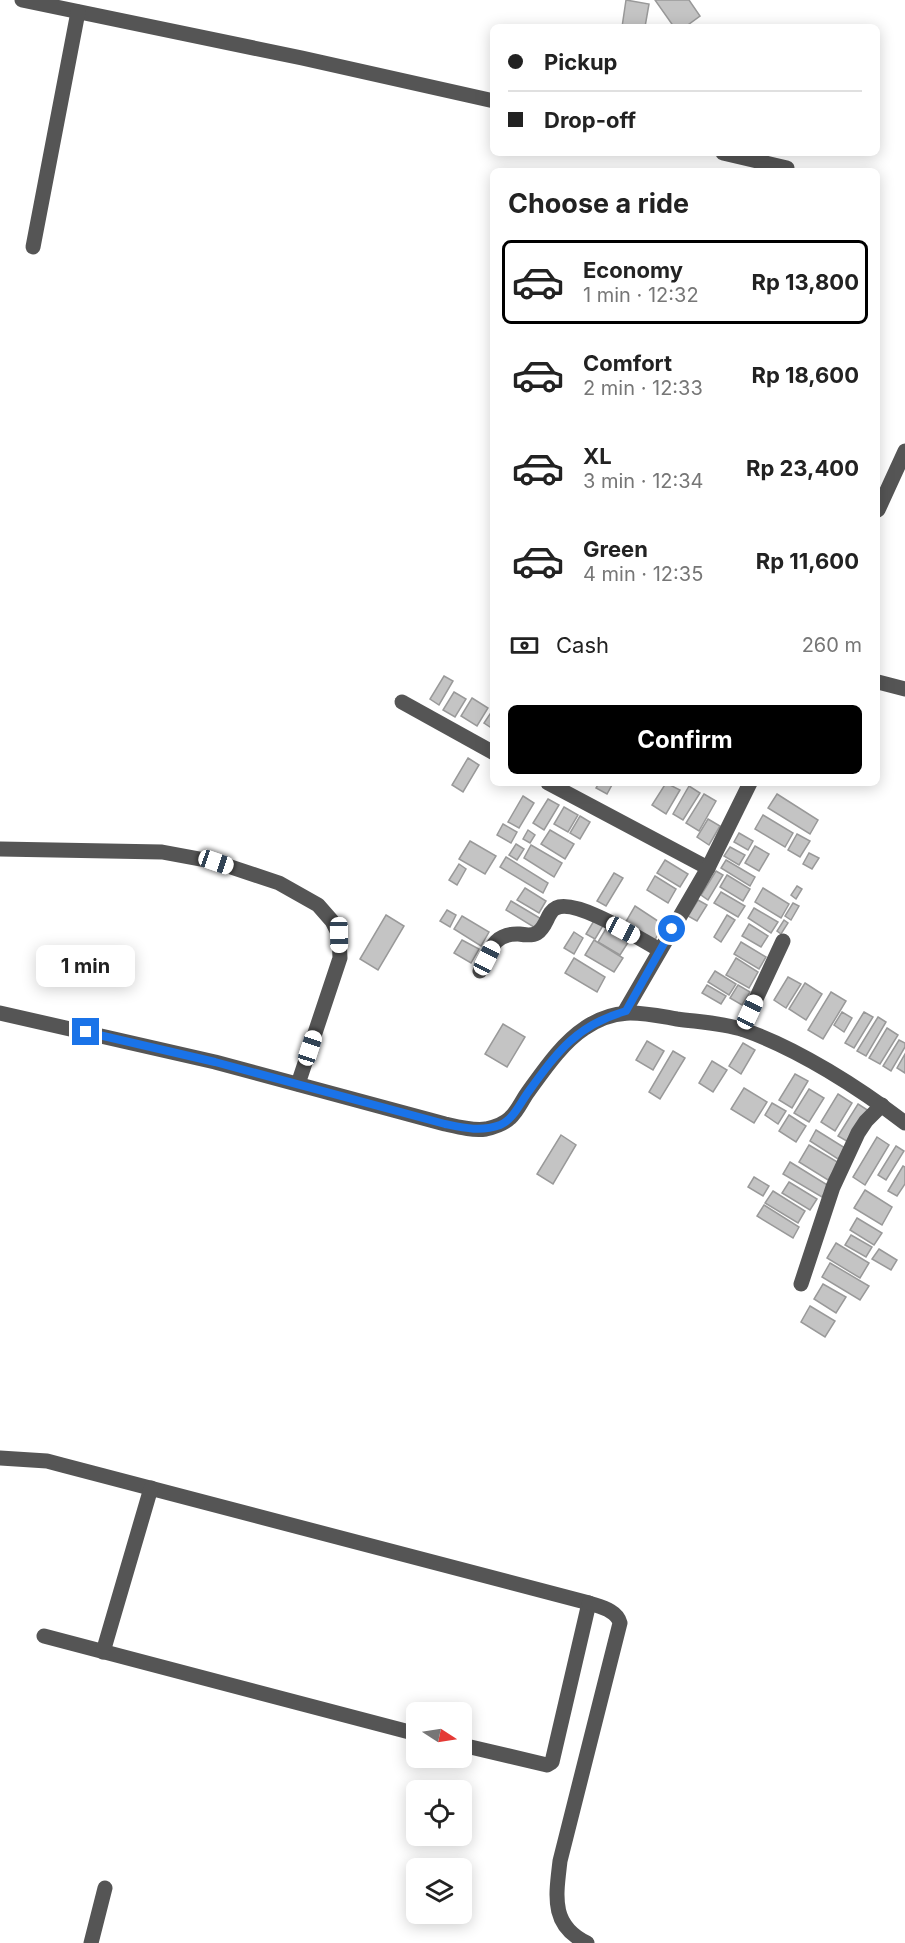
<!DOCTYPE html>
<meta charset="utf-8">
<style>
:root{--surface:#fff;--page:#f6f6f6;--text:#222;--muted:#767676;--line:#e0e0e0;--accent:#000}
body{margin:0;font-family:Inter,sans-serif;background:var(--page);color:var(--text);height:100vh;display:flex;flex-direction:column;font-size:22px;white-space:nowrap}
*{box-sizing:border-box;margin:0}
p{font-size:20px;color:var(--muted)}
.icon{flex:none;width:33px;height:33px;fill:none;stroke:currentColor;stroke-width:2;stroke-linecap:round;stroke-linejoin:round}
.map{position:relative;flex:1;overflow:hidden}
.drawer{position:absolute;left:490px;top:168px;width:390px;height:618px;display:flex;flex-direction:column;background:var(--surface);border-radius:9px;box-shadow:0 3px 15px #0003}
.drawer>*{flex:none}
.guide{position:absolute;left:490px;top:24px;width:390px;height:132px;border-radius:9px;box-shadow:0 3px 15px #0003;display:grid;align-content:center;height:132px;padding:0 18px;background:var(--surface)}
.needle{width:39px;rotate:102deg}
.controls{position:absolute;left:406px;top:1702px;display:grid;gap:12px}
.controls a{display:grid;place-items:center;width:66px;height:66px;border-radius:9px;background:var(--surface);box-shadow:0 3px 15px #0003;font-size:30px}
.end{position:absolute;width:27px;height:27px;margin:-14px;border:8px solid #1a73e8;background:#fff;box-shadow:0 0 0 3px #fff}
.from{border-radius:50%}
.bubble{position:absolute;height:42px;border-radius:9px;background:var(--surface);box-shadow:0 3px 15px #0003;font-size:20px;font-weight:700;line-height:42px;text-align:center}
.car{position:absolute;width:18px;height:36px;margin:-18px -9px;border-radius:8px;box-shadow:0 0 4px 2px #0007;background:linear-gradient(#fff 24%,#345 0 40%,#fff 0 76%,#345 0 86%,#fff 0)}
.guide b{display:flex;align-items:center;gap:21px;height:57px;font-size:22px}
.guide b+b{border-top:2px solid var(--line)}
.guide i{width:15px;height:15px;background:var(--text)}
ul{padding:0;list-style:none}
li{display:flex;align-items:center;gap:18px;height:84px;margin:0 12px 9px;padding:0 6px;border:3px solid transparent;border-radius:9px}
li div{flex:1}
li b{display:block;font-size:22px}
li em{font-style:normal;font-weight:700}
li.active{border-color:var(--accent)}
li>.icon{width:54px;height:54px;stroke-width:1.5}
h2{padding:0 18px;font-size:27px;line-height:72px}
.pay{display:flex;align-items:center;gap:15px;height:66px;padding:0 18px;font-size:22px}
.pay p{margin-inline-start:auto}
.button{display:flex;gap:12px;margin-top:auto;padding:12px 18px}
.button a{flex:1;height:69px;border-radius:9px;background:var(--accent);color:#fff;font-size:24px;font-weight:700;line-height:69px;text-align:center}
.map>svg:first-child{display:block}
.building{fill:#c4c4c4;stroke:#999;stroke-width:1.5}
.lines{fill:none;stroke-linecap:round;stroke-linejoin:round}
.minor{stroke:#555;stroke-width:15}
.route{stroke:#1a73e8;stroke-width:8}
</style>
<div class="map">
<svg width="905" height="1943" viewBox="0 0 905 1943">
<rect width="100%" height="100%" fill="#fff"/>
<g class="building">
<polygon points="626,0 649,4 645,27 622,27"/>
<polygon points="655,0 689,0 700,16 685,27 674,27"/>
<polygon points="444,676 453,681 439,705 430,699"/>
<polygon points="454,692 466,699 455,717 443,710"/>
<polygon points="472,698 488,708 477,726 461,716"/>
<polygon points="494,708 494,727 493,729 484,723"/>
<polygon points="468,758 479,765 463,792 452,785"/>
<polygon points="599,783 613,783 607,794 596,788"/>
<polygon points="666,783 680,790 666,814 652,805"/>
<polygon points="689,786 700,793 683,820 673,814"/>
<polygon points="704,794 716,801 699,831 686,823"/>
<polygon points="777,794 818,820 810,834 768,808"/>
<polygon points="523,796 534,803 519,828 508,822"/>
<polygon points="548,799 559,805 544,830 533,823"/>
<polygon points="564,807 578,815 568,832 554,824"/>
<polygon points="763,815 793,833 785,847 755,829"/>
<polygon points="580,816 590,822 580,839 570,833"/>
<polygon points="708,819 720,826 709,845 697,837"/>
<polygon points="503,824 517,832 511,843 497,835"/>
<polygon points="528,830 535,835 530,843 523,839"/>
<polygon points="550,830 574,844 565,859 541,844"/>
<polygon points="739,833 753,841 748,850 734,842"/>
<polygon points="797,834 810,841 800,857 788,850"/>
<polygon points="470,841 496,856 485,874 459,859"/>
<polygon points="516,844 524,849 517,860 509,855"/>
<polygon points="531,845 562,863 554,877 524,858"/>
<polygon points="755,846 769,854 759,871 745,863"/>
<polygon points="730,847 745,855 739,865 724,856"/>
<polygon points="809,853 819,858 812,869 803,864"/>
<polygon points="506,857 548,883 543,893 500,867"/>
<polygon points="665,860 688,874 680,887 657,873"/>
<polygon points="726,860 755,877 750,886 721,868"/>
<polygon points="459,864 466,869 457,885 449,880"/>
<polygon points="716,871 723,875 708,900 701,895"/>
<polygon points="614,873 623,878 606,906 597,901"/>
<polygon points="727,875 750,889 743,901 720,887"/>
<polygon points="655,876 676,889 668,903 647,890"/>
<polygon points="797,886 802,889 796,899 791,895"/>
<polygon points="525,888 546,901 539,913 517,900"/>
<polygon points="763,888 789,904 781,918 755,902"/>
<polygon points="721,892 745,906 738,917 714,903"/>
<polygon points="698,900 707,905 697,921 688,916"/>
<polygon points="511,901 543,920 537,929 506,910"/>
<polygon points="793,903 799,906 791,920 785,916"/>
<polygon points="635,906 664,925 653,943 624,925"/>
<polygon points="754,908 778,922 771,933 748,918"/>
<polygon points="447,910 456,915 450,927 440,921"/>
<polygon points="386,915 404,926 378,970 360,959"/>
<polygon points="727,915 735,920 721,942 714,937"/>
<polygon points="462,916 489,932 481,946 454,929"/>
<polygon points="595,919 604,924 595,939 586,934"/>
<polygon points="784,920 788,923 781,934 777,931"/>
<polygon points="749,924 768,936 761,947 742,936"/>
<polygon points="607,927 629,941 620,955 598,942"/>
<polygon points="574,932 583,938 574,954 564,948"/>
<polygon points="462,940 479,949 471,963 454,953"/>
<polygon points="594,940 623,958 614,972 585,955"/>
<polygon points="741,942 766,957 759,969 734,954"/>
<polygon points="574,958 605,977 597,992 565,973"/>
<polygon points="736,958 758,972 749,988 726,975"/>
<polygon points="715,971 736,984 729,995 708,982"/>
<polygon points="788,977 801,984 786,1008 774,1000"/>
<polygon points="805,983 822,994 806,1020 789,1009"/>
<polygon points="707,985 726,996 721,1004 702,993"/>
<polygon points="738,985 750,992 742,1005 730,998"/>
<polygon points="831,992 846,1001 823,1039 808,1030"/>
<polygon points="842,1012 852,1018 844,1032 834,1025"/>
<polygon points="864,1012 873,1017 854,1048 845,1043"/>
<polygon points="878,1017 886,1022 866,1056 857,1051"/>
<polygon points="503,1024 525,1037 507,1067 485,1054"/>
<polygon points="887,1028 898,1035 880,1064 869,1058"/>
<polygon points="899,1040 905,1043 905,1047 891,1071 883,1066"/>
<polygon points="647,1041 664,1051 653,1070 636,1060"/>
<polygon points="743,1043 755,1050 741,1074 729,1066"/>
<polygon points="673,1051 685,1058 660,1099 649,1092"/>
<polygon points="905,1054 905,1073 897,1068"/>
<polygon points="712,1061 727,1070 713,1092 699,1083"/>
<polygon points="795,1074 808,1081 792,1108 779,1100"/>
<polygon points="744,1088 767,1102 754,1123 731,1109"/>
<polygon points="809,1089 824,1098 809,1122 794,1113"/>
<polygon points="838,1094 852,1103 835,1131 821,1122"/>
<polygon points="772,1103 786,1111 778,1124 765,1115"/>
<polygon points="858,1104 869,1111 850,1143 838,1136"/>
<polygon points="789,1115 806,1126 796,1142 779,1131"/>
<polygon points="816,1130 845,1148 838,1159 810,1141"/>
<polygon points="561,1135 576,1145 553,1184 537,1174"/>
<polygon points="877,1137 889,1145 865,1185 853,1177"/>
<polygon points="809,1145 839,1163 828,1180 799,1162"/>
<polygon points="896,1146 904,1151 886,1180 878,1175"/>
<polygon points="790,1162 829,1186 822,1197 783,1174"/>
<polygon points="903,1166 905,1167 905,1184 897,1196 888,1191"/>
<polygon points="754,1177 769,1186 763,1196 748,1187"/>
<polygon points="789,1182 817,1199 810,1210 782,1193"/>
<polygon points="865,1190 892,1207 882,1225 854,1208"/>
<polygon points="773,1191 805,1211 798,1223 765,1203"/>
<polygon points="764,1205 799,1227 793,1238 757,1216"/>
<polygon points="857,1218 882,1233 874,1245 850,1230"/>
<polygon points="851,1235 872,1247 866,1257 845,1245"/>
<polygon points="836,1243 869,1263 860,1278 827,1258"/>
<polygon points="879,1249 897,1260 891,1270 872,1259"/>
<polygon points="830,1263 869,1286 860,1300 822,1277"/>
<polygon points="823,1284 846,1297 836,1313 814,1299"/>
<polygon points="810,1306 835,1321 825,1337 801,1322"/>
</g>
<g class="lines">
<g class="minor">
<polyline points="22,0 302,58 494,101"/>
<polyline points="723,153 787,168"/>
<polyline points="33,247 78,12"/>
<polyline points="878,510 905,451"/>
<polyline points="878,682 905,689"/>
<polyline points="402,702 494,753"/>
<polyline points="548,783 708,868"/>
<polyline points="0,849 162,852 216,862 279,883 318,905 332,921 339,935 340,958 298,1084"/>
<path d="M480 971C490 951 493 933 519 934 525 935 532 936 537 933 547 927 547 912 556 908 576 898 640 939 660 950"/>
<polyline points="625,1011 708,868 750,783"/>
<path d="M0 1013 215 1062 445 1124C458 1127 473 1131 486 1129 495 1127 504 1124 510 1118 518 1111 522 1100 528 1092 544 1070 562 1043 585 1028 617 1006 642 1013 677 1019 699 1022 723 1023 744 1030 797 1048 861 1089 905 1123"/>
<polyline points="742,1029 783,941"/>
<polyline points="801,1284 833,1187 858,1133 866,1121 882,1105"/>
<polyline points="0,1458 47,1461 62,1465 589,1603 552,1762 547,1765 462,1745"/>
<polyline points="44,1636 417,1734"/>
<polyline points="103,1652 151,1488"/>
<polyline points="91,1943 105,1888"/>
<path d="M587 1943C550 1925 556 1896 560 1861L620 1623C617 1610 600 1607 589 1603"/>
</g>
</g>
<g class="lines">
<path class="route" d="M86 1032 215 1062 445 1124C464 1128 481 1132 500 1125 514 1119 520 1103 529 1091 558 1051 577 1025 626 1011L672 929"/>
</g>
</svg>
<div class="controls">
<a><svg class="needle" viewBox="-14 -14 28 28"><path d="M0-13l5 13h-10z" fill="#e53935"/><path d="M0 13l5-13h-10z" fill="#767676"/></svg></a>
<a><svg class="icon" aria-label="locate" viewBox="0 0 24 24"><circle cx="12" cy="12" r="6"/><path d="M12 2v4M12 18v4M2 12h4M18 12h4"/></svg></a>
<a><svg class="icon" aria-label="layers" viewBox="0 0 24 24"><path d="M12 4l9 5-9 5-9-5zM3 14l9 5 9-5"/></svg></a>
</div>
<i class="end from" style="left:672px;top:929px"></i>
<i class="end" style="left:86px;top:1032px"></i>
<div class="bubble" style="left:36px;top:945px;width:99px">1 min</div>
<i class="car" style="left:216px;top:862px;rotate:109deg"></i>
<i class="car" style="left:623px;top:930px;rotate:118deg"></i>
<i class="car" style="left:339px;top:935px;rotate:179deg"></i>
<i class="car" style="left:487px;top:958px;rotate:27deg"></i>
<i class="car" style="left:750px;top:1012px;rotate:25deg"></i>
<i class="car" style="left:310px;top:1048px;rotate:18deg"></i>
<div class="guide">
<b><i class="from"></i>Pickup</b>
<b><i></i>Drop-off</b>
</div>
<section class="drawer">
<h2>Choose a ride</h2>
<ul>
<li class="active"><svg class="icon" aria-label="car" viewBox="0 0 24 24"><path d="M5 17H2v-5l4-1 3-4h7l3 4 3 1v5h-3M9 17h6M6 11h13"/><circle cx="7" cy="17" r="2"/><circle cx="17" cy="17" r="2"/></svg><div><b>Economy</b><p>1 min · 12:32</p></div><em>Rp 13,800</em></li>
<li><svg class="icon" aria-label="car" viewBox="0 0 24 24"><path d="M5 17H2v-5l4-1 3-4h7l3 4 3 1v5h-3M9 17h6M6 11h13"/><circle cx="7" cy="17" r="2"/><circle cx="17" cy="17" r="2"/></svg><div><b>Comfort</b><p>2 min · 12:33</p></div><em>Rp 18,600</em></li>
<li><svg class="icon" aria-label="car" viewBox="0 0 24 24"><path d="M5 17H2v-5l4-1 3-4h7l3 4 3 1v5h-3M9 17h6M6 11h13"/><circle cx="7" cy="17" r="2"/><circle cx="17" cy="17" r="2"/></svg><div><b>XL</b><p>3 min · 12:34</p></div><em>Rp 23,400</em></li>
<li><svg class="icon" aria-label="car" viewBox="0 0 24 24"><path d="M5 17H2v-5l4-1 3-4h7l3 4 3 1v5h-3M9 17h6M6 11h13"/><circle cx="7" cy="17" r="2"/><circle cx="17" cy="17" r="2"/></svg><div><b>Green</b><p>4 min · 12:35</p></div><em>Rp 11,600</em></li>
</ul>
<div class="pay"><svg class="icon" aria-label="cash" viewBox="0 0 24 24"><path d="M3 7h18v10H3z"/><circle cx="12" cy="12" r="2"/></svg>Cash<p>260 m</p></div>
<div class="button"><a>Confirm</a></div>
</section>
</div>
